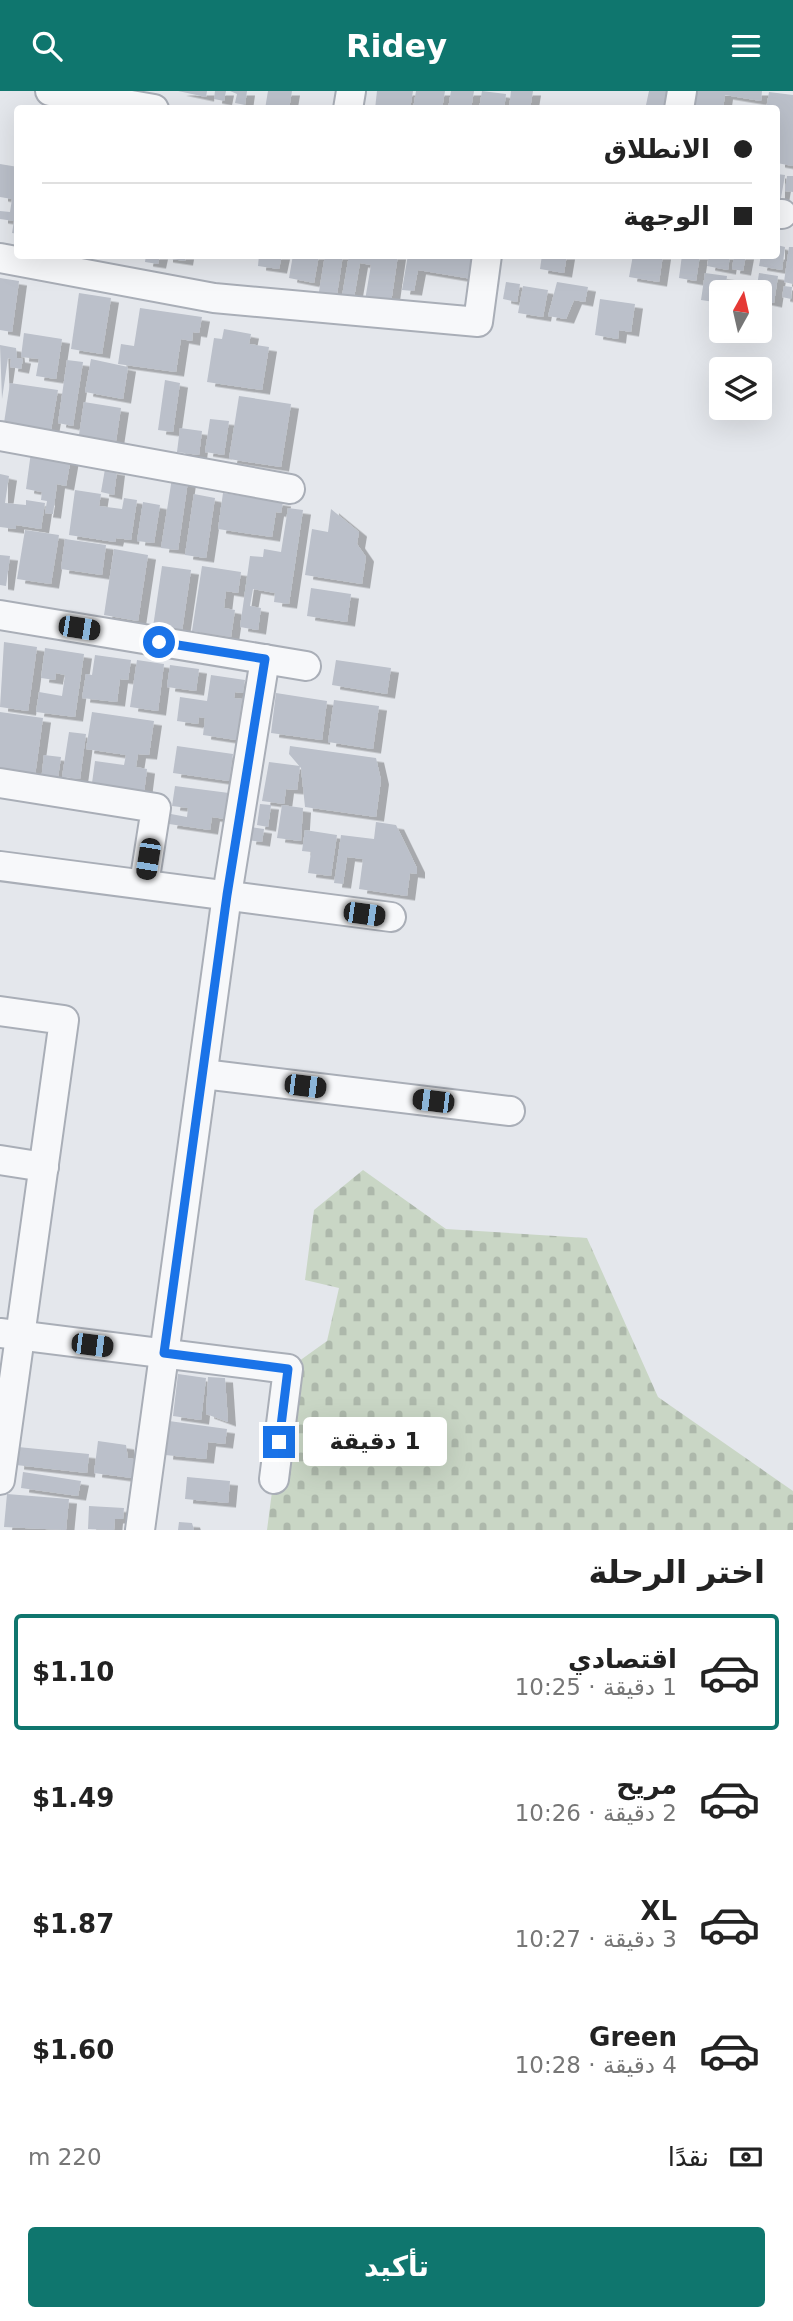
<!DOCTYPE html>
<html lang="ar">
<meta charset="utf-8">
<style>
:root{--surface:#fff;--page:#f6f6f6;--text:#222;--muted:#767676;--line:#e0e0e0;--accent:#0f766e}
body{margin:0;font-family:"DejaVu Sans",Vazirmatn,sans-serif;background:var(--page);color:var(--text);direction:rtl;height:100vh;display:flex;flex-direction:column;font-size:26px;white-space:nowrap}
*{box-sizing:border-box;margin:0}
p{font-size:23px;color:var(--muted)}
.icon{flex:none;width:38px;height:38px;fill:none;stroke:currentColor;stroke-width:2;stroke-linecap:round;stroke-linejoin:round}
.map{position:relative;height:1439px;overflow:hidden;direction:ltr}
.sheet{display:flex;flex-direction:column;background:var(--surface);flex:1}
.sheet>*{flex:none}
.guide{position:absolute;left:14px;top:14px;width:766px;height:154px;border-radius:7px;box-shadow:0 7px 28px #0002;direction:rtl;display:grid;align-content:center;height:154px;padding:0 28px;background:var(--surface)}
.needle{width:46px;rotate:8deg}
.tools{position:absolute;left:709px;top:189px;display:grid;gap:14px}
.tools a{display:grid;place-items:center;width:63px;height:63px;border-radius:7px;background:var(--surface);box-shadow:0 7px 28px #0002;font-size:35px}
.end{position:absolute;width:32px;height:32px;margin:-16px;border:9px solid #1a73e8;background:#fff;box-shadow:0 0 0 4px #fff}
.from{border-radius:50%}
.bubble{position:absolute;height:49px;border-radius:7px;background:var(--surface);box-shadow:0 7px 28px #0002;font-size:23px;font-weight:700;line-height:49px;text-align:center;direction:rtl}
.car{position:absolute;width:21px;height:42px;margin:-21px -10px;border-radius:9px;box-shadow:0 0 5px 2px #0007;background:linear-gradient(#222 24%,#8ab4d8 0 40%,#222 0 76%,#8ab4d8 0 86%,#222 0)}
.guide b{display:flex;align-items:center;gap:24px;height:66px;font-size:26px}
.guide b+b{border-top:2px solid var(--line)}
.guide i{width:18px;height:18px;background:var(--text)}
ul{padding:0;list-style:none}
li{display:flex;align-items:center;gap:21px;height:116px;margin:0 14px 10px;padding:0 14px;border:4px solid transparent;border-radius:7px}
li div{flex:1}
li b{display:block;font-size:26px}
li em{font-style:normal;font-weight:700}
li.on{border-color:var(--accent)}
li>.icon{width:63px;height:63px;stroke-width:1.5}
h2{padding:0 28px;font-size:32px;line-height:84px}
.pay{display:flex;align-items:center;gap:18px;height:77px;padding:0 28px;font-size:26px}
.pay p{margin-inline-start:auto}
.cta{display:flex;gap:14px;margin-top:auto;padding:14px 28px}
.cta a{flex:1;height:80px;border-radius:7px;background:var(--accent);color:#fff;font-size:28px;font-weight:700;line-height:80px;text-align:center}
header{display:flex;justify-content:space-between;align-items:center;height:91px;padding:0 28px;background:var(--accent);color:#fff;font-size:32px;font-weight:700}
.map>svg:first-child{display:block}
.cemetery{fill:url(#cemetery-stones)}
.building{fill:#bbc0ca;filter:url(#shadow)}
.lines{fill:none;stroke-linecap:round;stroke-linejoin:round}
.minor-casing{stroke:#a9aeb7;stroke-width:32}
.minor{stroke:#f7f8fa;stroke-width:28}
.route{stroke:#1a73e8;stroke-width:9}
</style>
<header><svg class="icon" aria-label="menu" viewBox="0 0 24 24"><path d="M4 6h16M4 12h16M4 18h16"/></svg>Ridey<svg class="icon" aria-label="search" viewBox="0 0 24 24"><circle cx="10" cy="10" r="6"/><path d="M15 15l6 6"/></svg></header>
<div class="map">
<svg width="793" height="1439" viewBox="0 0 793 1439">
<defs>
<pattern id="cemetery-stones" width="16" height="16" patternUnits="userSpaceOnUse" patternTransform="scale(1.75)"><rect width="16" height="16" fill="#c9d6c5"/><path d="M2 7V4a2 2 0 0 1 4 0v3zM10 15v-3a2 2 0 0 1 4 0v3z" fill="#adb8ab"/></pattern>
<filter id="shadow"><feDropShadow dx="8" dy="4.5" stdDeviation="0" flood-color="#0004"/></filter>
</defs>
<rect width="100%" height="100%" fill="#e4e7ec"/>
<polygon class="cemetery" points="363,1079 446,1138 587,1147 658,1306 793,1400 793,1439 267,1439 288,1278 327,1250 339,1197 305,1189 314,1119"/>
<g class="building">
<polygon points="178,0 207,0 206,6"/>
<polygon points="215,0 226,0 224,10 214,8"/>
<polygon points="230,0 247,0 245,14 235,12 237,3"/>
<polygon points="268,0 292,0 289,18 265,18"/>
<polygon points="377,0 413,0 410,18 375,18"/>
<polygon points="416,0 445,0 442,18 413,18"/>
<polygon points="451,0 474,0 471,18 448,18"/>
<polygon points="482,0 506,3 504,18 479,18"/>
<polygon points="511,0 533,0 530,18 509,18"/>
<polygon points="649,0 674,0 666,18 646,14"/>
<polygon points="691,0 762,0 761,10 725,4 723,18 689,18"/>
<polygon points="769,1 793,4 793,75 777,72 777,18 766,18"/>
<polygon points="0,73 18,76 18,143 12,142 14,130 0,128 0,120 10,121 12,108 0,106"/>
<polygon points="777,83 785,84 781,107 777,107"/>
<polygon points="787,85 793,85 793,101 785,100"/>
<polygon points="777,154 785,156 782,179 759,175 761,164 777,164"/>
<polygon points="789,156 793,156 793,193 784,191"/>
<polygon points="146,164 160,164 158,173 145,171"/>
<polygon points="165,164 186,164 185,170 165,167"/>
<polygon points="259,164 282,164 279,178 258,175"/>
<polygon points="293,164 319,164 314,192 289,187"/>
<polygon points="325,164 343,164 336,210 318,207"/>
<polygon points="349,164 398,164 390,219 364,215 371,174 360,172 353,213 341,211"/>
<polygon points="408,164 475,164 472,188 418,179 414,200 402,199"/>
<polygon points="542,164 567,164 564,182 540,178"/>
<polygon points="633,164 663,164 659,191 629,186"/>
<polygon points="682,164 700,164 696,190 679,187"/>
<polygon points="709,164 730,164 728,179 707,175"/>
<polygon points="734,164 746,164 743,180 732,178"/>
<polygon points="705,182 727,185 725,201 721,201 721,212 701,209"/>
<polygon points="759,182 778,185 774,212 760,209 760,201 756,201"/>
<polygon points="0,187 19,190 12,241 0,239"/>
<polygon points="506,191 520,193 517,211 503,208"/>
<polygon points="557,191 588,196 585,211 574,209 566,228 548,225"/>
<polygon points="732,192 756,195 755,201 730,201"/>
<polygon points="523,195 548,199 543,226 518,222"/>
<polygon points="784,195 792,196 791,208 782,206"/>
<polygon points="79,202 111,207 102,263 71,258"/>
<polygon points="600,208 635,213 631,241 619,239 618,248 595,244"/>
<polygon points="140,217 202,226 199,242 193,241 192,250 181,248 176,281 118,273 121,253 134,255"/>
<polygon points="224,238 251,243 249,253 269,256 262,299 207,291 214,247 222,248"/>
<polygon points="24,242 62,248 56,288 36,285 39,268 21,266"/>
<polygon points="0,254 16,257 17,267 23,268 21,278 10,276 11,268 8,267 2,308"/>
<polygon points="91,268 128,276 123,308 85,301"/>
<polygon points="67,269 83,271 73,335 58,332"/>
<polygon points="165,289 180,292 173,341 158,339"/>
<polygon points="10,292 58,299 51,339 4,332"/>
<polygon points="239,305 291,313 281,376 229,368"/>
<polygon points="84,311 121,317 116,350 79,344"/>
<polygon points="210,328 229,330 224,364 205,361"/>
<polygon points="180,337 202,340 199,364 177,361"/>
<polygon points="31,361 71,367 66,395 57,393 53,423 45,422 47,410 41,409 42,401 26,398"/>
<polygon points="105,378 117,380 114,404 101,401"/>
<polygon points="0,383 9,385 5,412 26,414 26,409 45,412 41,438 16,434 16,438 0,436"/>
<polygon points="172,387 188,390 178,459 161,457"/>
<polygon points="75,399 101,403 99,415 122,418 124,407 137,409 131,449 116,447 115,451 69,444"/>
<polygon points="223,402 283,411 281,422 276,421 272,446 218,438"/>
<polygon points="194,403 215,407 206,467 185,464"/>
<polygon points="143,411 160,414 154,452 137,450"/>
<polygon points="288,417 303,419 289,513 274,511 275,502 253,498 250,515 261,517 258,539 240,536 250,465 263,466 264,458 281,461"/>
<polygon points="331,418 359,441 357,453 366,466 362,493 305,484 312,438 328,441"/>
<polygon points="25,439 59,444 51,493 17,488"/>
<polygon points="65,448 106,454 102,484 61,478"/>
<polygon points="114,458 148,464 138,530 104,524"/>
<polygon points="0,464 10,465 6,495 0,494"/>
<polygon points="162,475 191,479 182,540 153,536"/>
<polygon points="202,475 241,481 238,502 226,500 224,517 235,519 231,546 192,540"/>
<polygon points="311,497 351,503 347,531 307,525"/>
<polygon points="4,551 37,556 28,620 0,616"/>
<polygon points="45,557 84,563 75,626 36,621 39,601 62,605 65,584 56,582 55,589 41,587"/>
<polygon points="95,564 131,569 128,589 120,588 117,611 82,607 86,583 92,584"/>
<polygon points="137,569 164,573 158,620 130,616"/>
<polygon points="336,569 391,577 387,603 332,594"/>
<polygon points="170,574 199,578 196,600 167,596"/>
<polygon points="211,584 245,589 243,602 235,601 234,607 242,608 236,649 203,644 205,627 199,626 198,633 177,630 180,606 207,610"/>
<polygon points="276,602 327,610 322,649 271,642"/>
<polygon points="334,609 379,615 373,658 328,651"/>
<polygon points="0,621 43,627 34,692 0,688"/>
<polygon points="92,621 154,630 149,664 138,663 136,676 147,678 143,710 115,706 116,696 92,692 95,670 124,674 126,664 86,658"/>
<polygon points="69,641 86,643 80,688 62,686"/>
<polygon points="177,655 233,663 229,690 173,682"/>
<polygon points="290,655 376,667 381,689 376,726 305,716 301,677 289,663"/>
<polygon points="44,664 61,666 57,693 41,690"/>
<polygon points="269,671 300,675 297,699 286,698 284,713 262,710"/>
<polygon points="175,695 229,702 225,728 212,726 210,739 169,733 171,723 187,726 188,717 172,715"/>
<polygon points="260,713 271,714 268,736 257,734"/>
<polygon points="282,714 303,717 301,750 277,747"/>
<polygon points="376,731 396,734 417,777 417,783 410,782 407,805 359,798 363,768 347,766 343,793 334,792 341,744 374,748"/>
<polygon points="250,736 264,738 262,751 248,749"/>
<polygon points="305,739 337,744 331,785 308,782 311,761 302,760"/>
<polygon points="178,1283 206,1287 201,1329 173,1325"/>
<polygon points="208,1286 225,1287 228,1331 206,1323"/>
<polygon points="169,1330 227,1338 225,1353 208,1351 206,1368 165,1364"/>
<polygon points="98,1350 126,1354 128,1367 144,1370 143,1376 133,1378 132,1387 94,1382"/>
<polygon points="18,1356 89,1363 87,1382 16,1374"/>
<polygon points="23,1381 81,1390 78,1405 21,1397"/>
<polygon points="187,1386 230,1390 228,1412 185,1408"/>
<polygon points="7,1403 69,1408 66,1439 4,1436"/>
<polygon points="89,1415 124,1417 123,1428 115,1428 114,1439 88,1438"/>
<polygon points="179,1431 192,1432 194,1439 178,1439"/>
</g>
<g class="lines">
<defs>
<g id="minor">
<polyline points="50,0 154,18"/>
<polyline points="348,18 351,0"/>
<polyline points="679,18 682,0"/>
<polyline points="777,123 782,123"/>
<polyline points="0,167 214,207 478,231 487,164"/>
<polyline points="0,345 290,398"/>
<polyline points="0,524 306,575"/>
<polyline points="0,692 156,717 144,793"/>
<polyline points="0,775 391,826"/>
<polyline points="0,920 64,929 0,1389"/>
<polyline points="203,983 510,1020"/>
<polyline points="0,1069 44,1076"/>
<polyline points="0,1242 288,1278 274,1388"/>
<polyline points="140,1439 227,804 265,568"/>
</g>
</defs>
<use href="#minor" class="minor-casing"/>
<use href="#minor" class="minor"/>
</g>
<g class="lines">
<polyline class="route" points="159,551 265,568 227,804 164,1262 288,1278 279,1351"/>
</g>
</svg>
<div class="tools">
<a><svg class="needle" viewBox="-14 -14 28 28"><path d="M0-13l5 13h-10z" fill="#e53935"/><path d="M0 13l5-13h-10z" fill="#767676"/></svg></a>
<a><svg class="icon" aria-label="layers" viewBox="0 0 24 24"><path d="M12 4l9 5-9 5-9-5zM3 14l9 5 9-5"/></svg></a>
</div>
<i class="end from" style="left:159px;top:551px"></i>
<i class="end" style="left:279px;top:1351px"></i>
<div class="bubble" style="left:303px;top:1326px;width:144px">1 دقيقة</div>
<i class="car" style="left:79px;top:537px;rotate:99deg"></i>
<i class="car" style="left:148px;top:768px;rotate:189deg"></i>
<i class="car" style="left:364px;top:823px;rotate:98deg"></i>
<i class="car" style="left:305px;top:995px;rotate:97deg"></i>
<i class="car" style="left:433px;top:1010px;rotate:277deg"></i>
<i class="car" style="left:92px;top:1254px;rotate:97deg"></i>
<div class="guide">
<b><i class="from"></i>الانطلاق</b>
<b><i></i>الوجهة</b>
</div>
</div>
<section class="sheet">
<h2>اختر الرحلة</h2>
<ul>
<li class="on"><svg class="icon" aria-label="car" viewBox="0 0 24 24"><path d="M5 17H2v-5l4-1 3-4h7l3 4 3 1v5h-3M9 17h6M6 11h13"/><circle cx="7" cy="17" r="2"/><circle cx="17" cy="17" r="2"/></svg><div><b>اقتصادي</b><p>1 دقيقة · 10:25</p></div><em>$1.10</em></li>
<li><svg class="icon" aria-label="car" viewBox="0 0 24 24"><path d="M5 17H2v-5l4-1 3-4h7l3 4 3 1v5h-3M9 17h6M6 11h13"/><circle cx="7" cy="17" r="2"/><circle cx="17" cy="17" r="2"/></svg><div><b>مريح</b><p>2 دقيقة · 10:26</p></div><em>$1.49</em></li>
<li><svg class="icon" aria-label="car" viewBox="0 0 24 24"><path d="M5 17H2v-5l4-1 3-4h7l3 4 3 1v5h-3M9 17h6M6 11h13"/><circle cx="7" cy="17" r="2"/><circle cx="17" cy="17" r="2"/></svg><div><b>XL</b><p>3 دقيقة · 10:27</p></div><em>$1.87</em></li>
<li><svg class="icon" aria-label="car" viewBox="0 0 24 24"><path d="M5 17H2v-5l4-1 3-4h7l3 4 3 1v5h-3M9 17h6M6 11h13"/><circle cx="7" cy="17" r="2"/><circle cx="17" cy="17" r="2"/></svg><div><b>Green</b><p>4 دقيقة · 10:28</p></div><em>$1.60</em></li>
</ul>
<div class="pay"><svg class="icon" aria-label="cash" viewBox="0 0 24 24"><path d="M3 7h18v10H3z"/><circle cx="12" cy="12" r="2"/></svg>نقدًا<p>220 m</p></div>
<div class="cta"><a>تأكيد</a></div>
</section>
